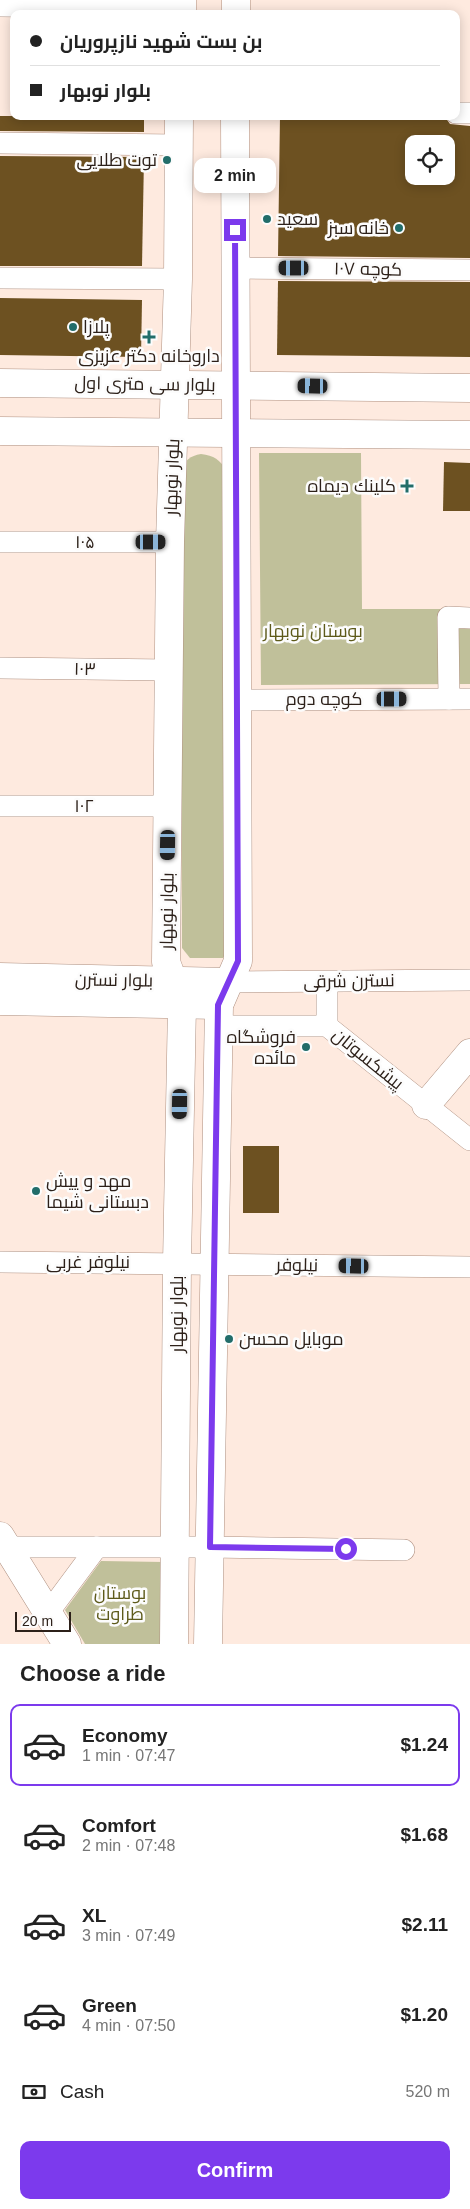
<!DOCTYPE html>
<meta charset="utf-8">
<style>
:root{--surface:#fff;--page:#f6f6f6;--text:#222;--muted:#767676;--line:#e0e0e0;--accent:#7c3aed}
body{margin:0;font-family:Arial,Cairo,sans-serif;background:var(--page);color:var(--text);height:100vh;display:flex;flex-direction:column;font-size:19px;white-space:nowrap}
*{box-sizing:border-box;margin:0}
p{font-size:16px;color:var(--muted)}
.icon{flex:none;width:28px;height:28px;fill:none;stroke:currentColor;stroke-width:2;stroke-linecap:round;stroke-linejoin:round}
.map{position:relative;height:1644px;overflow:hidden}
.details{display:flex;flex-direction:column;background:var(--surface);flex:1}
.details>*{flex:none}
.guide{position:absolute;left:10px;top:10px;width:450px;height:110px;border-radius:10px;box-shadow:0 2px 12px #0003;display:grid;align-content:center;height:110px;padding:0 20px;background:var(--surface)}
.tools{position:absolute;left:405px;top:135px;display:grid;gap:10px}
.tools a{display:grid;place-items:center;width:50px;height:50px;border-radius:10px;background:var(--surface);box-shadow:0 2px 12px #0003;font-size:25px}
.scale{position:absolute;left:15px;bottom:12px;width:56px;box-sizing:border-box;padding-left:5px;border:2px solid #2c2019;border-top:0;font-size:14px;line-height:18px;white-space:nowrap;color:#2c2019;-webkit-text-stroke:4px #fcfcfc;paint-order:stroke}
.end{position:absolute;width:22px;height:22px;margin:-11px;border:6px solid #7c3aed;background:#fff;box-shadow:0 0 0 2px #fff}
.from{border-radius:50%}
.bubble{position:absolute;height:35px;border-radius:10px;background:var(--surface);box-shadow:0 2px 12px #0003;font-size:16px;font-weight:800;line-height:35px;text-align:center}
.car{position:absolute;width:15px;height:30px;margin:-15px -8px;border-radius:6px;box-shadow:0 0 4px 1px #0007;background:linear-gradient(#222 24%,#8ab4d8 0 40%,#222 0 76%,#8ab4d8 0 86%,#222 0)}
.guide b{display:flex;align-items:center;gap:18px;height:48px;font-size:19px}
.guide b+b{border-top:1px solid var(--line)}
.guide i{width:12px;height:12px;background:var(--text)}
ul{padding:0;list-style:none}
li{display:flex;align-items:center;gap:15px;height:82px;margin:0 10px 8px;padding:0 10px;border:2px solid transparent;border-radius:10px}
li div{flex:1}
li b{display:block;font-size:19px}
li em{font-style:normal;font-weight:800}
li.active{border-color:var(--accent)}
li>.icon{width:45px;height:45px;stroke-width:1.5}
h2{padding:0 20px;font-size:22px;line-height:60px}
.pay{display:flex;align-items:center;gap:12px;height:55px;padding:0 20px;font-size:19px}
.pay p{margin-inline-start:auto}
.primary-button{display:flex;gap:10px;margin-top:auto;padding:10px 20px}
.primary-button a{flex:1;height:58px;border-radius:10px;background:var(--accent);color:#fff;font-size:20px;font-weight:800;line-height:58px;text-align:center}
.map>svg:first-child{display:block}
.green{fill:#c0c09a}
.building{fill:#6d5121;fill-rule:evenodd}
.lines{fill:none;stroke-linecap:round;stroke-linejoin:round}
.minor-casing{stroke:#af9080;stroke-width:22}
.tertiary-casing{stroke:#af9080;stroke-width:29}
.secondary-casing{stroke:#af9080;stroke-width:29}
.minor{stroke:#fff;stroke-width:21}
.tertiary{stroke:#fff;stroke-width:28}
.secondary{stroke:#fff;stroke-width:28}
.route{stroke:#7c3aed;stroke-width:6}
.poi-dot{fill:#226d6a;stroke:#fcfcfc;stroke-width:2}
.labels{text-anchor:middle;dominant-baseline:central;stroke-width:5;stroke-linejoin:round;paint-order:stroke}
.poi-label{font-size:18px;fill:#2c2019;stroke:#fcfcfc;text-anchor:end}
.street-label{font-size:18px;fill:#2c2019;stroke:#fcfcfc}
.park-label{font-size:18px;fill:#5d5a1a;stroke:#fcfcfc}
</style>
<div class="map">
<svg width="470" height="1644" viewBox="0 0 470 1644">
<rect width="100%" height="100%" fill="#feeadf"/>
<g class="green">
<polygon points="259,453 361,453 362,609 470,609 470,684 261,685"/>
<path d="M201 454C214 456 220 459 226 471L230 948 223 958H190L182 948 180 471C185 460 190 456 201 454Z"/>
<polygon points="101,1561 164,1562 164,1644 85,1644 65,1610"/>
</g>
<g class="building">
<polygon points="0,116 144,116 144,132 0,131"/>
<path d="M280 116 445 117 450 124 470 126V258L278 256ZM414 144H446V176H414Z"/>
<polygon points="0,156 144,157 142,266 0,266"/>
<polygon points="278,281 470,282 470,357 277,355"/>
<polygon points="0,298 142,300 141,357 0,355"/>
<polygon points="444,462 470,463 470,511 443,511"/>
<rect x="243" y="1146" width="36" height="67"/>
</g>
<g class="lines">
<defs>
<g id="minor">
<polyline points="0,6 182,8"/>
<polyline points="456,113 470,113"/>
<polyline points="0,143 178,145"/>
<polyline points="235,268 470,270"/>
<polyline points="0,278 178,279"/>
<polyline points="0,542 170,542"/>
<polyline points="0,668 169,670"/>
<polyline points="449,699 448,617 470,618"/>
<polyline points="238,700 470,699"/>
<polyline points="0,806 168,806"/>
<polyline points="228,982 470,980"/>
<polyline points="327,982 327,1026"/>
<polyline points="218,1026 327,1026 470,1140"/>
<polyline points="0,1262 470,1267"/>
<polyline points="7,1547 210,1547 404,1550"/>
<polyline points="48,1613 97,1547"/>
</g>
<g id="tertiary">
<polyline points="0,977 228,982"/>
<polyline points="0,1001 219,1005"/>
<polyline points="426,1105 470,1053"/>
<polyline points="0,1536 67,1644"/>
</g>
<g id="secondary">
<polyline points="182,14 182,0"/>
<polyline points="236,14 236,0"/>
<polyline points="0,383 470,388"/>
<polyline points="0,431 470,435"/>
<polyline points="174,1644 177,1263 182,1005 166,962 170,542 178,279 179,116"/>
<polyline points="208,1644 219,1005 238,961 235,116"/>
</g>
</defs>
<use href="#minor" class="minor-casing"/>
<use href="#tertiary" class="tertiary-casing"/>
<use href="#secondary" class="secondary-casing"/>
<use href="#minor" class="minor"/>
<use href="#tertiary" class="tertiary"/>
<use href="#secondary" class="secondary"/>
</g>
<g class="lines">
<polyline class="route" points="235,230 238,961 218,1005 210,1547 346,1549"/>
</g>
<g class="poi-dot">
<circle cx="167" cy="160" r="5"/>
<circle cx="267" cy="219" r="5"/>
<circle cx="399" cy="228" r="5"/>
<circle cx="73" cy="327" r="5"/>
<path d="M146.5 329.5h5v5h5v5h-5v5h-5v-5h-5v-5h5z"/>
<path d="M404.5 478.5h5v5h5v5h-5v5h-5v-5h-5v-5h5z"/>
<circle cx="306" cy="1047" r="5"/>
<circle cx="36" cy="1191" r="5"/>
<circle cx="229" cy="1339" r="5"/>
</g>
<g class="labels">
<g class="poi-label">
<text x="157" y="160">توت طلایی</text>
<text x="277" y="219" text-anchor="start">سعید</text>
<text x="389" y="228">خانه سبز</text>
<text x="83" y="327" text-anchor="start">پلازا</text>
<text x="149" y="356" text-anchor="middle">داروخانه دکتر عزیزی</text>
<text x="396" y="486">كلينك ديماه</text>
<text x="296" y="1037">فروشگاه<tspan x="296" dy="21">مائده</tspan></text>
<text x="46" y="1181" text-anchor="start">مهد و پیش<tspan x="46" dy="21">دبستانی شیما</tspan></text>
<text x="239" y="1339" text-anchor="start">موبایل محسن</text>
</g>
<g class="street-label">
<text transform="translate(368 269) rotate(1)">کوچه ۱۰۷</text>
<text transform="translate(145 384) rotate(1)">بلوار سی متری اول</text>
<text transform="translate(172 477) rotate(-88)">بلوار نوبهار</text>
<text x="85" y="542">۱۰۵</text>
<text transform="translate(85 669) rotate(1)">۱۰۳</text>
<text x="324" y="699">کوچه دوم</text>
<text x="84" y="806">۱۰۲</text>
<text transform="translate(167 911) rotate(-89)">بلوار نوبهار</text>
<text transform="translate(114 980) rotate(1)">بلوار نسترن</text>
<text transform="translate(349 981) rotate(-1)">نسترن شرقی</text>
<text transform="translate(368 1059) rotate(39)">پیشکسوتان</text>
<text x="88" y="1262">نیلوفر غربی</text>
<text transform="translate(297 1265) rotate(1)">نیلوفر</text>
<text transform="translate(177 1314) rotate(-90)">بلوار نوبهار</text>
</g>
<g class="park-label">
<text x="313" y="631">بوستان نوبهار</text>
<text x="120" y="1593">بوستان<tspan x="120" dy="21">طراوت</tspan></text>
</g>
</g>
</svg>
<div class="tools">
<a><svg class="icon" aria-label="locate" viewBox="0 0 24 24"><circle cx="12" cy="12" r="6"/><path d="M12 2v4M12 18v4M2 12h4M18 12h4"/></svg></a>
</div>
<div class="scale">20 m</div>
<i class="end from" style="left:346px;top:1549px"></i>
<i class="end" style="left:235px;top:230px"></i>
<div class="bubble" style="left:194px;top:158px;width:82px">2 min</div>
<i class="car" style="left:294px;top:268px;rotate:270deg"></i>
<i class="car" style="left:313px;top:386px;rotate:271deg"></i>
<i class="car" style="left:151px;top:542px;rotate:90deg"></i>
<i class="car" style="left:392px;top:699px;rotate:90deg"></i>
<i class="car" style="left:168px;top:845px;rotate:181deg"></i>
<i class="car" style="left:180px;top:1104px;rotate:181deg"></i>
<i class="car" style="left:354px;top:1266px;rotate:271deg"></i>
<div class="guide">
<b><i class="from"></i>بن بست شهید نازپروریان</b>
<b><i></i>بلوار نوبهار</b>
</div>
</div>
<section class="details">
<h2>Choose a ride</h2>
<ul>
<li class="active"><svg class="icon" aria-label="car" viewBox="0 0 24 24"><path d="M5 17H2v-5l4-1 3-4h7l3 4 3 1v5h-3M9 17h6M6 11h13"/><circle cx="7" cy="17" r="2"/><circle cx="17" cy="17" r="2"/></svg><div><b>Economy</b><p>1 min · 07:47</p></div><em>$1.24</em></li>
<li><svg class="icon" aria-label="car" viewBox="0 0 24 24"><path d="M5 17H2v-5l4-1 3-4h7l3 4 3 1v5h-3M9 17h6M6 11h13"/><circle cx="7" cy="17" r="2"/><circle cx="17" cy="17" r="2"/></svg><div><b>Comfort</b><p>2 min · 07:48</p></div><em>$1.68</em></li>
<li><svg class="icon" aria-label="car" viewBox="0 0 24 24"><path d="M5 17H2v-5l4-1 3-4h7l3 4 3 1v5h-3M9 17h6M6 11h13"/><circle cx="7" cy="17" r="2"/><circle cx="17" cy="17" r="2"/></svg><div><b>XL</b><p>3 min · 07:49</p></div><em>$2.11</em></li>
<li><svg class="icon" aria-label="car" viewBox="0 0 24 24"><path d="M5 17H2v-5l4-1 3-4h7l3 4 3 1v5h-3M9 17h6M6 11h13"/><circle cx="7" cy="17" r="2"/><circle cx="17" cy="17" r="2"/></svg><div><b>Green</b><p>4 min · 07:50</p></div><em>$1.20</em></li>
</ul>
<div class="pay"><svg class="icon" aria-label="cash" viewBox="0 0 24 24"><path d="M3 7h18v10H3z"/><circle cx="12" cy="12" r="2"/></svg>Cash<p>520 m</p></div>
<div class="primary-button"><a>Confirm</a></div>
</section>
